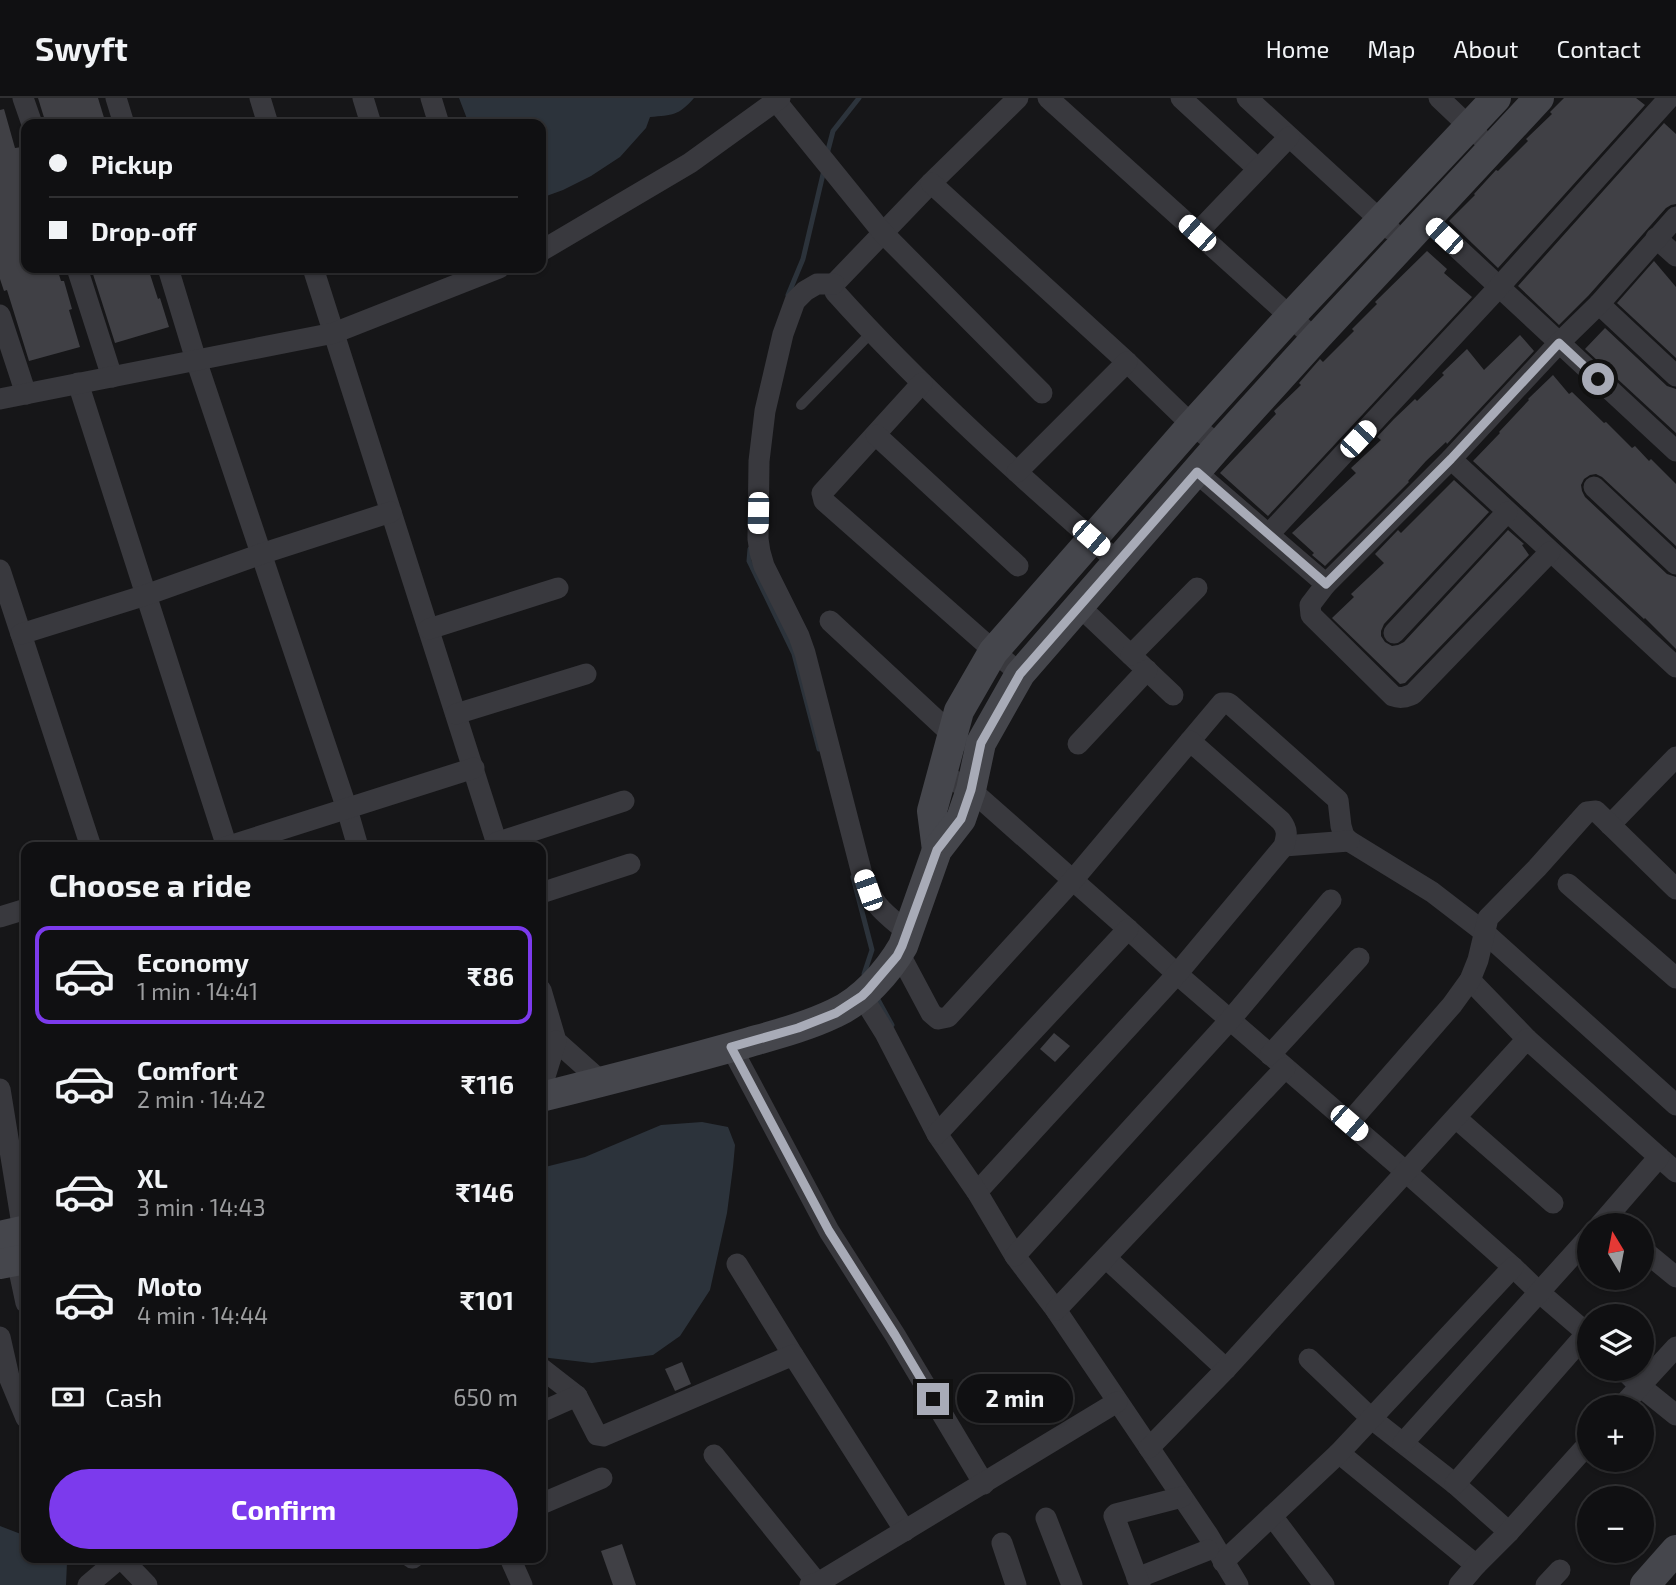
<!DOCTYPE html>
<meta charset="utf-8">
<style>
:root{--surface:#101012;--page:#1e1e20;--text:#f1f3f6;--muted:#9c9d9f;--line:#303032;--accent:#7c3aed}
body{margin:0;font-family:"Exo 2",sans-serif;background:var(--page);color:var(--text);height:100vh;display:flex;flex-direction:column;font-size:26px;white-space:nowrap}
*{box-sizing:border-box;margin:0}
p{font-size:23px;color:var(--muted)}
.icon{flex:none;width:38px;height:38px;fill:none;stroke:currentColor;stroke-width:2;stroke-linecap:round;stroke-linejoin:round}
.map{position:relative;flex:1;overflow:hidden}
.panel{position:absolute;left:21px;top:744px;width:525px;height:721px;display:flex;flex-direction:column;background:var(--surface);border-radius:14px;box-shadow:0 2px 5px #0004,0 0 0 2px var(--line)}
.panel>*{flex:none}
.banner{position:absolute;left:21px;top:21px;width:525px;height:154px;border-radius:14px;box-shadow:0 2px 5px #0004,0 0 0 2px var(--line);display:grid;align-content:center;height:154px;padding:0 28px;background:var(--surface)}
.needle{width:46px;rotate:350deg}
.tools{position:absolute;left:1577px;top:1115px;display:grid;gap:14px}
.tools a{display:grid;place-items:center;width:77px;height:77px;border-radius:50%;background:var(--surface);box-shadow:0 2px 5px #0004,0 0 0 2px var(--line);font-size:35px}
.end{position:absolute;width:32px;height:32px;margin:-16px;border:9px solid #a8abb7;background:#111;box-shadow:0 0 0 4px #111}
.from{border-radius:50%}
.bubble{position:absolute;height:49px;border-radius:24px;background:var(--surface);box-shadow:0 2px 5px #0004,0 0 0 2px var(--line);font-size:23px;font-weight:700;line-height:49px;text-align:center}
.car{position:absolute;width:21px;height:42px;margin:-21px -10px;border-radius:9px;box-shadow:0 0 5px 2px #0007;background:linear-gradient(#fff 24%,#345 0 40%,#fff 0 76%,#345 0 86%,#fff 0)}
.banner b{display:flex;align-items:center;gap:24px;height:66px;font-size:26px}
.banner b+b{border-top:2px solid var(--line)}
.banner i{width:18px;height:18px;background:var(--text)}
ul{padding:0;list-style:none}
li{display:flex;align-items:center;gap:21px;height:98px;margin:0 14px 10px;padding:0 14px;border:4px solid transparent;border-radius:14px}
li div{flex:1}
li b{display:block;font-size:26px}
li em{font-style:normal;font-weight:700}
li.active{border-color:var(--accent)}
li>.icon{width:63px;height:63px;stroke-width:1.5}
h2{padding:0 28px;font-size:32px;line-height:84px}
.pay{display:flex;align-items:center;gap:18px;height:77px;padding:0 28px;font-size:26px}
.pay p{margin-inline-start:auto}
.action{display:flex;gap:14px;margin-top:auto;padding:14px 28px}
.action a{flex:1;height:80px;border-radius:42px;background:var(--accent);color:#fff;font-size:28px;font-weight:700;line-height:80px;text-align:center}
header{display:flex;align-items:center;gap:42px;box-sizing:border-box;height:98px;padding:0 35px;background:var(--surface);border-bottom:2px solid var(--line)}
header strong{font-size:33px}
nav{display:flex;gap:38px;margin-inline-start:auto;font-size:24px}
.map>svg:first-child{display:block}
.water{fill:#2c333b}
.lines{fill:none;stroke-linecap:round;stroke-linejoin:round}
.stream{stroke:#2c333b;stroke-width:5}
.building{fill:#404045}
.lane{stroke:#39393e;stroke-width:10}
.street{stroke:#39393e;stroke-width:21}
.secondary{stroke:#45464c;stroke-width:30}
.route{stroke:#a8abb7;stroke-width:9}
</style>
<header>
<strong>Swyft</strong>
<nav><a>Home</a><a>Map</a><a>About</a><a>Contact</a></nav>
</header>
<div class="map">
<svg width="1676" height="1487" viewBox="0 0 1676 1487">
<rect width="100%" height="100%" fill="#161618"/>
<g class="water">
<path d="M459 0H694C678 18 673 17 650 19L646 30 620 59 591 78 563 92 541 100V26H469Z"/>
<polygon points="702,1024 728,1029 735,1047 733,1069 727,1115 710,1192 680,1238 653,1257 592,1265 541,1259 541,1070 585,1059 661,1027"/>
<polygon points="0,1428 26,1438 26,1460 60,1460 67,1464 66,1487 0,1487"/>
</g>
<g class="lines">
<g class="stream">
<polyline points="827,56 833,33 859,0"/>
<polyline points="788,197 803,161 824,72"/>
<polyline points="750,451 749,463 794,556 819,651"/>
<polyline points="853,779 872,852 864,876 866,881"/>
<polyline points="876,898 892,927"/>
</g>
</g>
<g class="building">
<polygon points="38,0 98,0 105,23 95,26 46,26"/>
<polygon points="1564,0 1636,0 1645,7 1498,170 1449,123 1475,97 1474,96 1496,72 1498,73 1528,43 1526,41 1552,16 1550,14"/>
<polygon points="4,11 15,50 22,49 26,64 26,170 57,170 61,183 64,183 72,211 69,212 80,249 29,263 7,192 4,193 0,181 0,12"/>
<polygon points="1664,25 1676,36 1676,106 1671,107 1666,110 1589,197 1559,227 1518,188"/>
<polygon points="1427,153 1447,171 1444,175 1472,199 1268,418 1220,375 1276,316 1274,313 1301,287 1299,285 1320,261 1323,264 1354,233 1352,231 1377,206 1375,204"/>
<polygon points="1654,163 1676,189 1676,260 1617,205"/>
<polygon points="91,170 148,170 158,201 160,200 169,229 115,245"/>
<polygon points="1605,230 1667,288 1676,291 1676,335 1585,251"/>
<polygon points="1520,237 1534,253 1447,346 1446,344 1426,363 1408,383 1409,384 1325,468 1312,457 1314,455 1292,435 1356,375 1351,370 1381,342 1377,339 1394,321 1415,301 1417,303 1444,277 1442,275 1467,251 1484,272"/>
<polygon points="1553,277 1569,296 1572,294 1604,325 1606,324 1632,350 1635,348 1649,363 1651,361 1676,386 1676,448 1602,379 1596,376 1590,377 1584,381 1581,387 1582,393 1585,399 1667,476 1676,479 1676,551 1645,520 1644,521 1473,363 1500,335 1499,334 1529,302 1528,301"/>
<polygon points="1454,382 1489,414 1384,526 1381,533 1381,538 1385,544 1392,548 1398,547 1404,544 1508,432 1524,446 1522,447 1529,457 1405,585 1400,586 1332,520 1354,499 1351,496 1384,465 1375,456 1398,432 1401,435"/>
<polygon points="1054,935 1070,948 1055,964 1040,951"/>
<polygon points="682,1264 691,1286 675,1293 665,1271"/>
<polygon points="622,1446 636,1487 613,1487 601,1453"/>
</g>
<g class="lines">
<polyline class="lane" points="801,307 871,235"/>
<g class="street">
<polyline points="23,0 32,26"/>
<polyline points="116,0 124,26"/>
<polyline points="260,0 268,26"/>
<polyline points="363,0 371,26"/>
<polyline points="431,0 439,26"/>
<path d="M1018 0 931 85 834 186 835 194C922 291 1020 378 1118 464"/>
<polyline points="1048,0 1315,241"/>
<polyline points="1181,0 1258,71"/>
<polyline points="1247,0 1390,131"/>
<polyline points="1439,0 1478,37"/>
<polyline points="776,3 883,135 1042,295"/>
<polyline points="931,85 1127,264 1192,327 1219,347"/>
<polyline points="1425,120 1676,353"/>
<polyline points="1197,135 1289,39"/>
<polyline points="1656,140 1676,158"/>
<polyline points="541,153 690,65 780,0"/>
<polyline points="77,170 112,279"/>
<polyline points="168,170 196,262 347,711 358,749"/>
<polyline points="313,170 498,749"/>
<path d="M834 186H817L805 193 795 203 783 236 765 313 759 363 758 441 760 454 764 468 799 538 805 555 862 776C873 808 882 813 907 834"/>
<polyline points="1599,206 1676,278"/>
<polyline points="0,217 26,296"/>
<polyline points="78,285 227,749"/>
<polyline points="922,285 822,395 824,403 1020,576"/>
<polyline points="0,301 334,235 499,170"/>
<polyline points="876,337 1018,468"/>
<polyline points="1451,361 1676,569"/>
<polyline points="1017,374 1127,264"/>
<polyline points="1197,375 1326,486 1451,361 1559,245 1599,206 1676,119"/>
<polyline points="1594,389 1676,466"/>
<polyline points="1269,436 1499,189 1669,0"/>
<polyline points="0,472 91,749"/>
<path d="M1326 486 1310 507 1311 517 1393 598C1401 601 1406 599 1413 596L1550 454"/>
<polyline points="1079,508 1173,597"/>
<polyline points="830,523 959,643"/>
<polyline points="429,531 558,490"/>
<polyline points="1394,535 1507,414"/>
<polyline points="21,536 146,497 261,456 391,414"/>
<polyline points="1131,557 1197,490"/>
<polyline points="456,616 586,576"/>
<polyline points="1190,643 1222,605 1228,605 1231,607 1338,702 1341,728 1344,738 1349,743 1432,794 1484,834 1676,1007"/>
<polyline points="1078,646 1147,572"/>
<polyline points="942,676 971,692 1128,831 1177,876 1406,1074 1513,1169 1540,1195 1589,1237"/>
<polyline points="1610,727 1676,659"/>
<polyline points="496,745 624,703"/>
<polyline points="1284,748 1349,743"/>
<polyline points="226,749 474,670"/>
<polyline points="1568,786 1676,880"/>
<polyline points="541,795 630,766"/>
<polyline points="0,819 26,811"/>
<path d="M899 855 931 915 938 921 948 919 1073 782 1190 643 1281 723C1288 732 1287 737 1284 748L1177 876 977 1094"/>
<polyline points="1470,882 1527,941"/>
<polyline points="541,892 556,943 602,984"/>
<polyline points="862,898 885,935 937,1036 977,1094 1015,1158 1056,1212 1208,1437 1238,1487"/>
<polyline points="731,949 829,1133 895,1237 984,1386"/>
<polyline points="1270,957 1359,860"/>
<polyline points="0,991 25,1145"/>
<polyline points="541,991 556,943"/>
<polyline points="1456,1020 1553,1105"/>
<polyline points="1349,1025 1452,907 1470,882 1478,862 1488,820 1537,770 1587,714 1596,713 1676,791"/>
<polyline points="937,1036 1128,831"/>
<polyline points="1659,1059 1676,1074"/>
<polyline points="1642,1151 1676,1179"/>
<polyline points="1015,1158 1230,922 1331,802"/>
<polyline points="1106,1160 1226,1271"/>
<polyline points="17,1163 26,1205"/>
<polyline points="737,1166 793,1257"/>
<polyline points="1056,1212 1285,970"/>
<polyline points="0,1239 9,1279 26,1320"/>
<polyline points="1309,1261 1372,1321 1455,1386 1509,1434"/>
<polyline points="541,1270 577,1298"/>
<polyline points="1622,1270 1640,1288 1676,1317"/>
<polyline points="1621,1309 1676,1249"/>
<polyline points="541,1314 577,1298 597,1337 603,1338 793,1257 905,1433"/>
<polyline points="1403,1345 1589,1139"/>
<polyline points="1149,1350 1226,1271 1527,941 1659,1059 1600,1127"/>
<polyline points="1339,1355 1476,1467"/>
<polyline points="714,1357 819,1487"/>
<polyline points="1455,1386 1587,1235"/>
<polyline points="541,1406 602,1380"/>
<polyline points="1272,1418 1324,1487"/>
<polyline points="1046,1420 1072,1487"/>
<polyline points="1002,1445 1016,1487"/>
<polyline points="121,1460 147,1487"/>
<polyline points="412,1460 413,1460"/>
<polyline points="510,1460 522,1487"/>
<polyline points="1223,1464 1339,1355 1513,1169"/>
<polyline points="1137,1480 1208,1452"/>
<polyline points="88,1487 120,1460"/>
<polyline points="810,1487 818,1485 1117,1304"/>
<polyline points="1140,1487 1114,1418 1116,1416 1182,1399"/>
<polyline points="1459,1487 1476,1467 1509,1434 1589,1345"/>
<polyline points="1546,1487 1560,1472"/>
</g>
<g class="secondary">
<polyline points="937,752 932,713 959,613 993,554 1192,327 1290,219 1496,0"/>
<path d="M541 999C609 982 676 965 743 946 774 937 806 929 835 915 862 903 888 874 903 848L937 752 961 721 971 692 981 645 1020 576 1219 347 1315 241 1539 0"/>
<polyline points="0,1138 26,1132"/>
<polyline points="0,1166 26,1161"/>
<polyline points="1645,1487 1676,1452"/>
</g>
</g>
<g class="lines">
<polyline class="route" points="933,1301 895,1237 829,1133 731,949 798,930 836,915 862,898 868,892 897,858 902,848 937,752 961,721 971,692 981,645 1020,576 1197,374 1326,486 1451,361 1559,245 1598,281"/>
</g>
</svg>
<div class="tools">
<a><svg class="needle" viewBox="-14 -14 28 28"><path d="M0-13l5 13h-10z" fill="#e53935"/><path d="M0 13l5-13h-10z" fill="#9c9d9f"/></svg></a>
<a><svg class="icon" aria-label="layers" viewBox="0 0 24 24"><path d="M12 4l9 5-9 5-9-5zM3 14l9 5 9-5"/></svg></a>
<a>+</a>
<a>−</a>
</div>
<i class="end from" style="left:1598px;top:281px"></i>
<i class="end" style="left:933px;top:1301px"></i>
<div class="bubble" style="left:957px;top:1276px;width:116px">2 min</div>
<i class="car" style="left:1197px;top:135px;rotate:312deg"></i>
<i class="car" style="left:1444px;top:138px;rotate:313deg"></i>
<i class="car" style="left:1358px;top:341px;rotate:43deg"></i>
<i class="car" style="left:758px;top:415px;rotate:181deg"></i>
<i class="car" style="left:1091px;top:440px;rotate:131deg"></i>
<i class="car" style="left:868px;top:792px;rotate:341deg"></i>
<i class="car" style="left:1349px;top:1025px;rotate:131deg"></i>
<div class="banner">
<b><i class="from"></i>Pickup</b>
<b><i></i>Drop-off</b>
</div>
<section class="panel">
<h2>Choose a ride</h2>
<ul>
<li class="active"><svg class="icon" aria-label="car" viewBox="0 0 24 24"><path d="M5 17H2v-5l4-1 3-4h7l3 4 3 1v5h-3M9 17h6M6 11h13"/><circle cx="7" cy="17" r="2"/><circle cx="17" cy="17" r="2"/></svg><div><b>Economy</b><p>1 min · 14:41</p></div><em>₹86</em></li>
<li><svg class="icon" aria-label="car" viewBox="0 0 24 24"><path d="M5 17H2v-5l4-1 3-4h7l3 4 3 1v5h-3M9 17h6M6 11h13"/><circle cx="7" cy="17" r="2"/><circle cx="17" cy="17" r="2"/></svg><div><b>Comfort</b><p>2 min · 14:42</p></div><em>₹116</em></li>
<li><svg class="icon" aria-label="car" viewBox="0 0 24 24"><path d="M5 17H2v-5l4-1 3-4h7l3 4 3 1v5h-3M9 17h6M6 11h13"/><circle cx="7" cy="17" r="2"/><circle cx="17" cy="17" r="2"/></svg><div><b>XL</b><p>3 min · 14:43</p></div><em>₹146</em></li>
<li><svg class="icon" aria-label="car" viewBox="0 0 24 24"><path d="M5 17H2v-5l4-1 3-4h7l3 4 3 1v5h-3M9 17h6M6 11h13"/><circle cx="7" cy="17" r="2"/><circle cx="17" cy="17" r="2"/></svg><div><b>Moto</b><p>4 min · 14:44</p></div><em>₹101</em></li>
</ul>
<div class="pay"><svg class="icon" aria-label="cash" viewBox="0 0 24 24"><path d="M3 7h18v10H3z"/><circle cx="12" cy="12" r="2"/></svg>Cash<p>650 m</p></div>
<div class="action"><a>Confirm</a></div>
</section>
</div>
